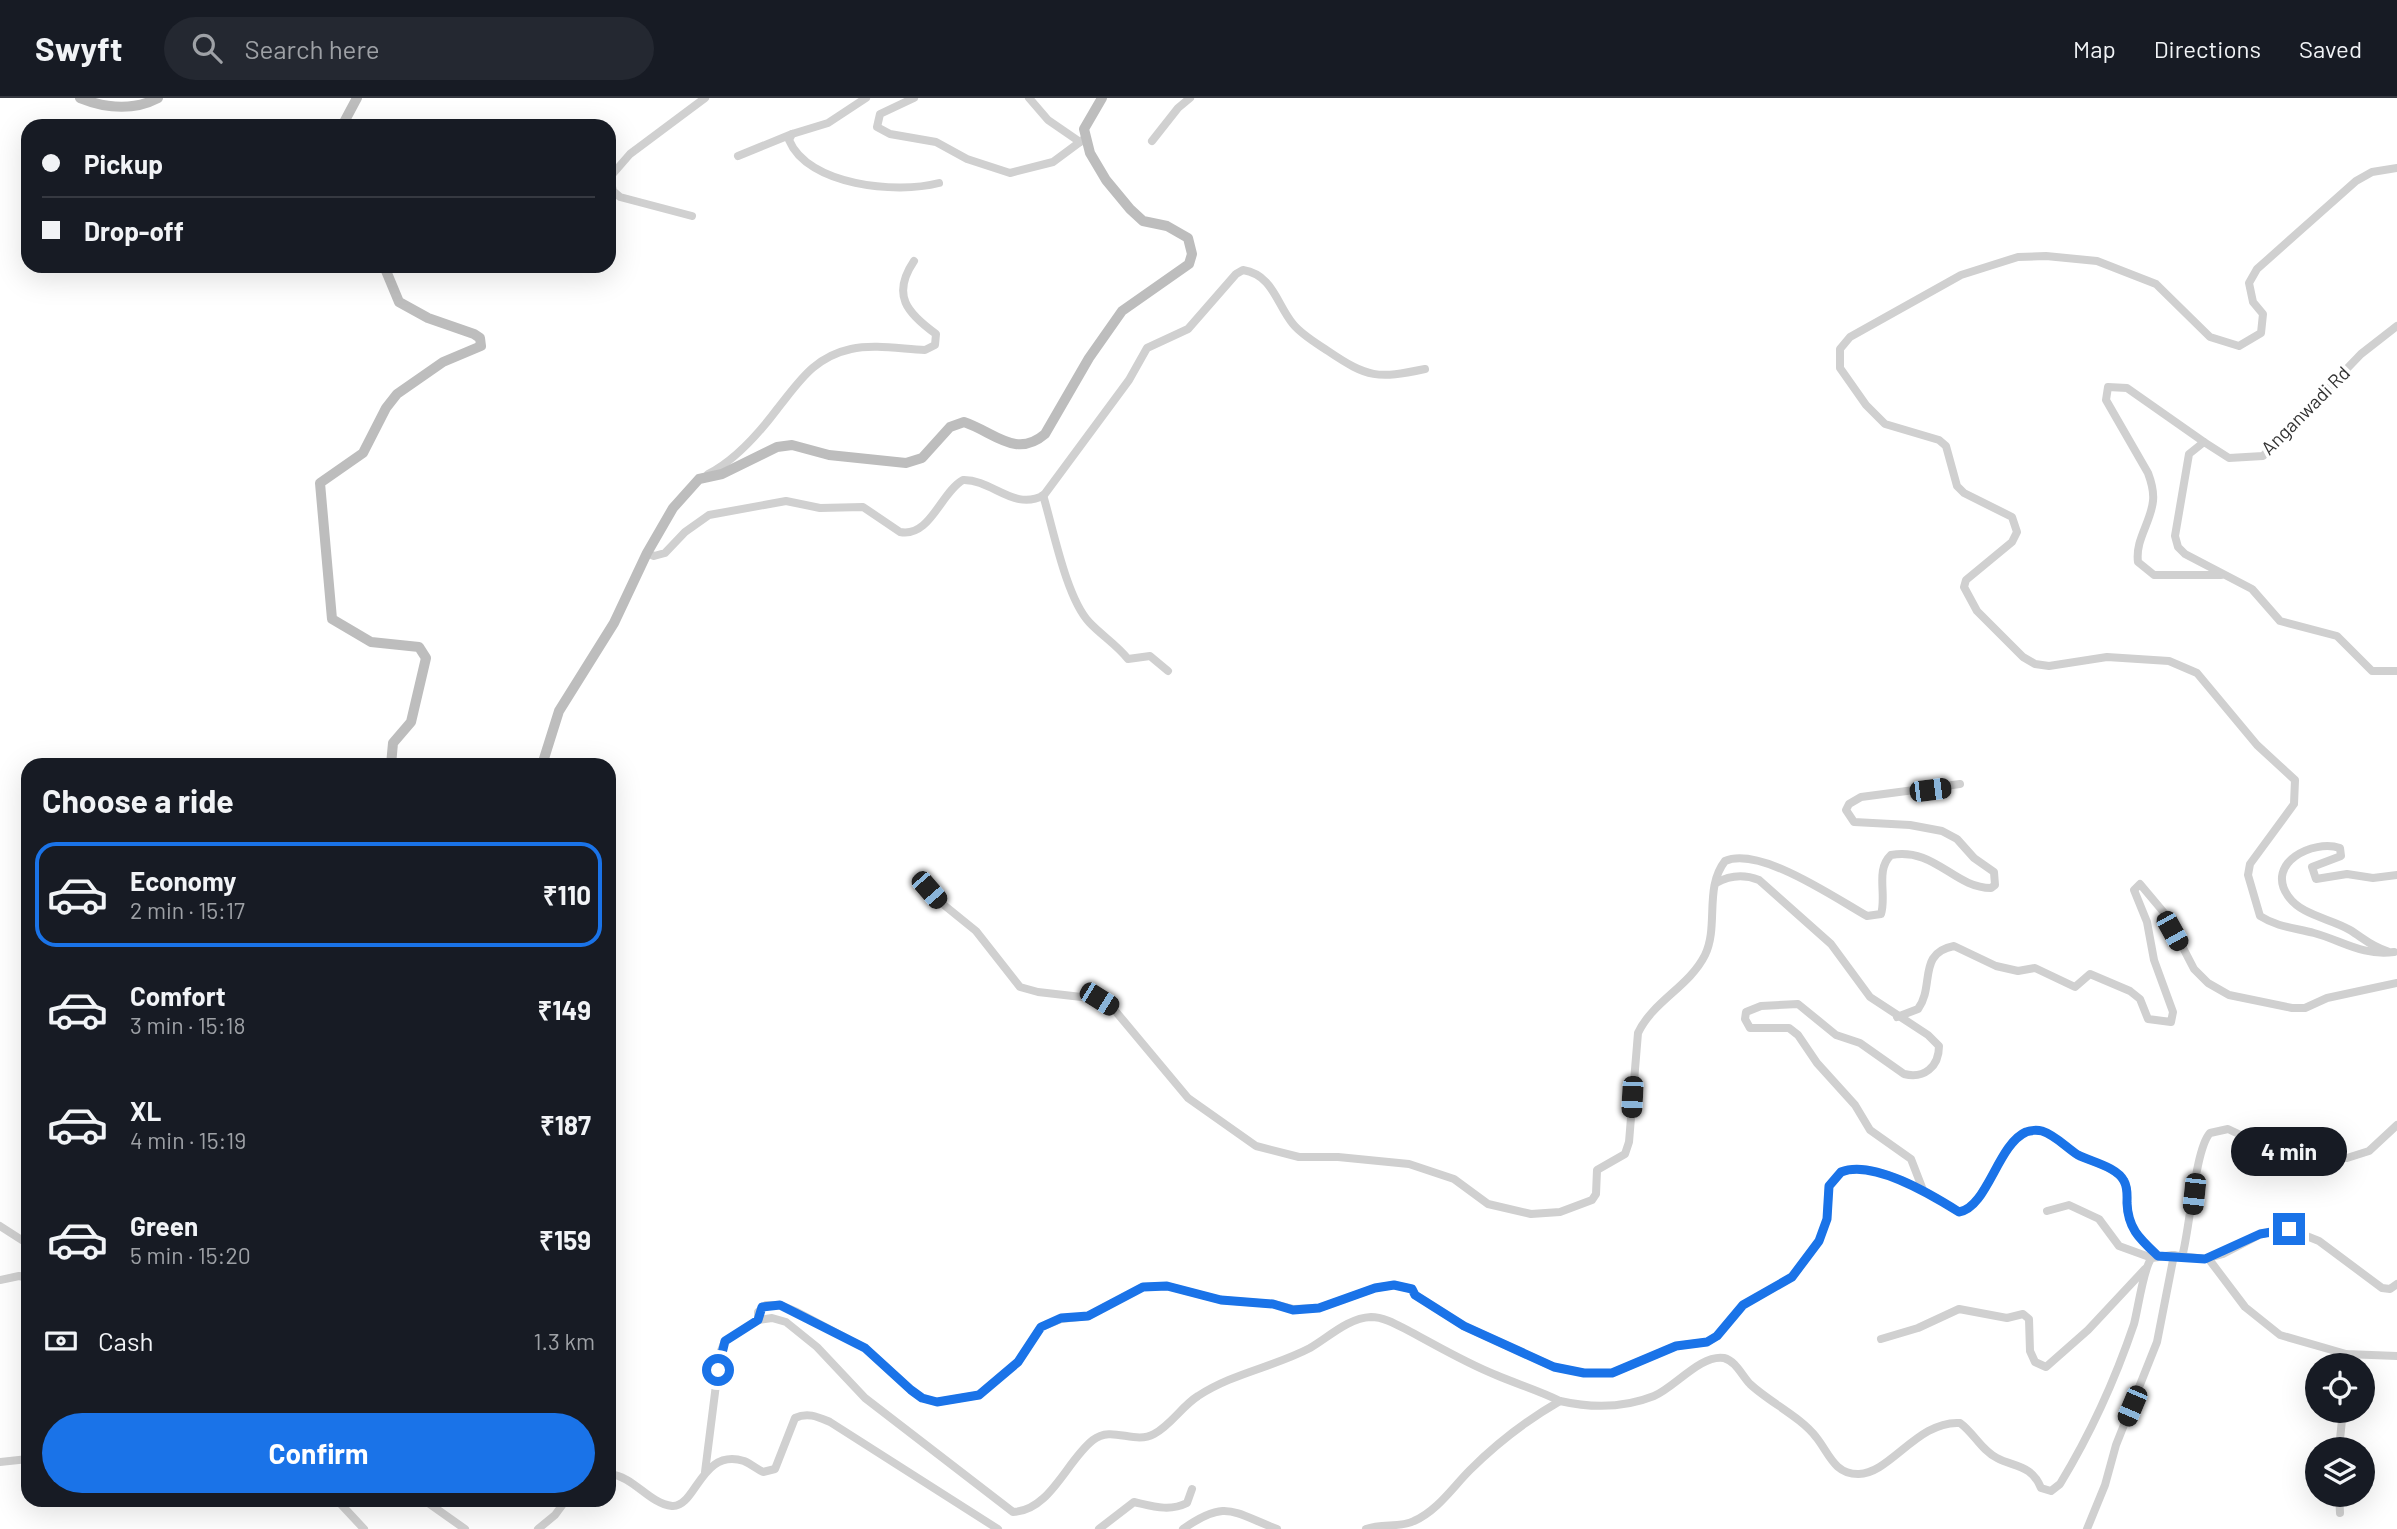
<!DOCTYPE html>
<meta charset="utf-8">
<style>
:root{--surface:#171b24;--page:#242831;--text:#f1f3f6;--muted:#9ea1a6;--line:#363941;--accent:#1a73e8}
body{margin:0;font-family:Barlow,sans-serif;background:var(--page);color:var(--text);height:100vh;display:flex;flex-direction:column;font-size:26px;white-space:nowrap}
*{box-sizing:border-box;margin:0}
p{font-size:23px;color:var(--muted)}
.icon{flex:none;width:38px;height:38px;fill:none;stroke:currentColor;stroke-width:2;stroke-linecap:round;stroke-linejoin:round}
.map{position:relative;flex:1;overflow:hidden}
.details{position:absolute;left:21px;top:660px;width:595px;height:749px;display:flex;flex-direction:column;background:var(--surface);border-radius:21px;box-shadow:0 7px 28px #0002}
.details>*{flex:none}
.guide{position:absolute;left:21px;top:21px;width:595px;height:154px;border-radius:21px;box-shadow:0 7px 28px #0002;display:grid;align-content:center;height:154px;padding:0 21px;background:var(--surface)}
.tools{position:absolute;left:2305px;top:1255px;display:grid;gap:14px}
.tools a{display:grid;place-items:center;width:70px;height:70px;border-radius:50%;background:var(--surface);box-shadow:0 7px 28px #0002;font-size:35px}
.end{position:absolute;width:32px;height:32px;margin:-16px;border:9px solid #1a73e8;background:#fff;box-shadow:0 0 0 4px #fff}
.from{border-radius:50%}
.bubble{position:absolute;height:49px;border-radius:24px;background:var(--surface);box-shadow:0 7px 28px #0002;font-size:23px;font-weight:700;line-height:49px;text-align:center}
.car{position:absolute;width:21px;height:42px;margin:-21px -10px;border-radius:9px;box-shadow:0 0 5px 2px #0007;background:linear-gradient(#222 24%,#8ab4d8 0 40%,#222 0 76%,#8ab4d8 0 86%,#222 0)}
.guide b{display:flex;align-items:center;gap:24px;height:66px;font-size:26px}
.guide b+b{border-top:2px solid var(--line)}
.guide i{width:18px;height:18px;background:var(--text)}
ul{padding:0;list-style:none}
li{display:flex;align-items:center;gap:21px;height:105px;margin:0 14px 10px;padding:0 7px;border:4px solid transparent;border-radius:21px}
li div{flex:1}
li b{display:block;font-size:26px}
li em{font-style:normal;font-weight:700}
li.active{border-color:var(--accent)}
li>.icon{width:63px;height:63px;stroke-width:1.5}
h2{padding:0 21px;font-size:32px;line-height:84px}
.pay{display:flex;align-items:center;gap:18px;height:77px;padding:0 21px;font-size:26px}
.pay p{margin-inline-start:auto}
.button{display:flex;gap:14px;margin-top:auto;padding:14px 21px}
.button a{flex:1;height:80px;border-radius:42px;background:var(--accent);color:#fff;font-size:28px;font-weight:700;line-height:80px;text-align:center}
header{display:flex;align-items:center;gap:42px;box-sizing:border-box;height:98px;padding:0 35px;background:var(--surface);border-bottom:2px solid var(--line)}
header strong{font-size:33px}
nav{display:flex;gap:38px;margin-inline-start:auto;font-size:24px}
.search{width:490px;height:63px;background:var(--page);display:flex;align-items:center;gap:18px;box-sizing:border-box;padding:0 24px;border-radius:38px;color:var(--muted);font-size:26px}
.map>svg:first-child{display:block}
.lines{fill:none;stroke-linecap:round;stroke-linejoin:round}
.street{stroke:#d0d0d0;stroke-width:8}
.secondary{stroke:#bdbdbd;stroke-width:10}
.route{stroke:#1a73e8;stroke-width:9}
.labels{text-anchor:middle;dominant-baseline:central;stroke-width:7;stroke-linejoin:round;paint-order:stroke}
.street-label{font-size:19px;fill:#333;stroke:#fff}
</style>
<header>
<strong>Swyft</strong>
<div class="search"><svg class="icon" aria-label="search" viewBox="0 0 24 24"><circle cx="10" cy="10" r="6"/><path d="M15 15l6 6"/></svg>Search here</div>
<nav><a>Map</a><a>Directions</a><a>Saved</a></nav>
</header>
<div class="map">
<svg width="2397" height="1431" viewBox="0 0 2397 1431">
<rect width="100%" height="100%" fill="#fff"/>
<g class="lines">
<g class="street">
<path d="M866 0 828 25 792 36 789 42C808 88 897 96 939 85"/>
<polyline points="914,0 880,16 877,29 890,36 936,44 967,61 1010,75 1053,64 1084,41"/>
<polyline points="1029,0 1048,22 1080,44"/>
<polyline points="1152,43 1178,10 1190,0"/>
<polyline points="738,58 792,36"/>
<polyline points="692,118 620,99 613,93 610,79 630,56 705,0"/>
<polyline points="2397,228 2361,256 2263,358 2229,360 2204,344 2189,356 2175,438 2178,449 2185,456 2252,491 2280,523 2337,538 2372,573 2397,573"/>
<path d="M2204 344 2127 290 2108 289 2106 302 2148 375C2151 383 2154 394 2153 403 2151 424 2135 442 2138 464L2154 477H2221"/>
<path d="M708 376C734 363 760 334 778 310 799 284 814 259 851 251 874 246 901 251 925 252L935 247 936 236C907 215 891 197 914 163"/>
<path d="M1043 397C1053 430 1066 499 1089 524 1101 537 1116 546 1128 561L1150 558 1168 573"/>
<path d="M647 455 654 458 665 455 685 434 709 417 786 403 820 410 863 409 900 434C930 440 941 394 963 382 992 381 1014 414 1044 397L1129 282 1147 250 1188 231 1236 176 1243 172C1273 177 1276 205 1293 226 1302 237 1316 245 1328 253 1368 280 1377 281 1425 271"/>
<path d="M924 783 939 803 976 833 1020 889 1038 894 1099 901 1112 909 1188 1000 1256 1048 1299 1059H1338L1409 1066 1454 1081 1488 1106 1531 1116 1560 1114 1592 1102 1596 1096 1597 1072 1625 1056 1629 1044 1638 935C1653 903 1689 889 1705 857 1719 828 1704 790 1725 763 1760 748 1835 800 1867 818L1881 816C1887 797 1875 772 1891 757 1935 749 1954 790 1991 790L1995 787 1994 774 1974 760 1957 741 1942 733 1910 727 1854 724 1846 712 1849 706 1861 699 1960 686"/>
<path d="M1716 785C1730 777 1744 776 1759 782L1831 846 1870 899 1928 937 1939 948C1939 969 1924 981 1904 976L1860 945 1836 937 1798 906 1761 908 1746 914 1745 921 1750 930H1789L1798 937 1817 965 1855 1007 1870 1032 1911 1061 1923 1092"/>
<path d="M2387 853C2372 849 2363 840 2350 832 2330 820 2302 818 2288 798 2265 765 2313 741 2340 750L2341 758 2312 769 2316 781 2347 776 2373 780 2397 777"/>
<path d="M2394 854C2362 858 2343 843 2314 835 2295 830 2277 829 2260 818L2248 777 2250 766 2294 706 2295 682 2257 647 2197 575 2169 563 2107 559 2049 568 2035 566 2023 559 1977 513 1964 489 1966 482 2012 444 2017 434 2012 419 1964 395 1957 388 1946 348 1939 342 1885 326 1866 307 1840 270V251L1850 239 1961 177 2018 159 2046 158 2097 163 2156 186 2210 239 2239 248 2261 235 2263 216 2253 204 2249 185 2257 171 2356 83 2372 74 2397 70"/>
<path d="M1897 919 1918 911C1935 888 1917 855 1954 848L1996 868 2018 873 2035 870 2075 889 2090 876 2130 893 2140 901 2148 921 2171 924 2173 914 2154 862 2147 824 2134 792 2140 786 2166 817 2194 871 2208 885 2229 897 2292 910H2305L2327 900 2397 885"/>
<polyline points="2047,1113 2069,1107 2099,1121 2119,1148 2152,1160"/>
<polyline points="0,1128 28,1146"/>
<path d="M2182 1159C2190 1131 2195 1051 2210 1035L2228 1031 2268 1050 2347 1060 2369 1053 2397 1027"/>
<polyline points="2208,1160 2245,1209 2280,1237 2346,1256 2397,1258"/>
<polyline points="0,1182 19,1178 28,1180"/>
<path d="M758 1222V1214L766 1207H780L797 1214 865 1250 911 1292 922 1300 937 1304 979 1297 1018 1264 1041 1229 1061 1221 1088 1218 1143 1189 1167 1188 1221 1202 1273 1206 1293 1211 1319 1210 1375 1190 1394 1187 1412 1191 1415 1197 1464 1228 1554 1269 1584 1275H1612L1676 1248 1707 1244 1717 1238 1743 1207 1792 1179 1819 1143 1827 1121 1829 1088 1841 1074C1874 1061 1932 1097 1959 1114 1987 1110 1998 1046 2026 1034 2030 1032 2037 1032 2042 1033 2055 1037 2066 1050 2078 1057 2092 1064 2116 1069 2124 1083 2128 1090 2127 1098 2127 1105 2128 1131 2140 1141 2158 1158"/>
<polyline points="1881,1241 1918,1230 1959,1211 2007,1220 2023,1216 2029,1221 2030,1253 2035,1264 2046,1269 2088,1232 2145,1171"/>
<polyline points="2345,1267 2346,1256"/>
<polyline points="2339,1351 2343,1312"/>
<polyline points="0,1364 28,1361"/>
<path d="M705 1374 720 1255 725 1243 758 1222 772 1220 786 1224 817 1249 865 1300 1013 1414C1050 1413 1067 1362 1093 1342 1112 1327 1134 1347 1154 1336 1171 1327 1182 1308 1198 1298 1233 1275 1274 1269 1310 1250 1329 1239 1348 1220 1371 1219 1385 1219 1399 1228 1411 1234 1439 1249 1466 1265 1496 1277 1517 1286 1540 1293 1560 1303"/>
<path d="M609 1376C634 1378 648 1405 672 1408 696 1410 701 1349 744 1363 751 1366 757 1371 763 1374L775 1371 795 1320C808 1314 818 1319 830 1324L998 1431"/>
<polyline points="2339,1396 2340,1415"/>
<polyline points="337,1402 364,1431"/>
<polyline points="424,1402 465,1431"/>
<polyline points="538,1431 555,1417 566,1402"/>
<path d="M1099 1431 1134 1404C1152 1408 1169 1414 1187 1405L1192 1391"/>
<path d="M1183 1431C1226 1401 1232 1414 1277 1431"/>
<path d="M1366 1431C1382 1425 1400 1430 1414 1423 1438 1412 1452 1390 1470 1372 1497 1345 1527 1322 1560 1303 1591 1310 1624 1310 1654 1298 1674 1290 1701 1256 1724 1260 1736 1263 1742 1278 1750 1286 1769 1304 1801 1319 1816 1339 1829 1355 1834 1376 1858 1376 1889 1377 1918 1322 1960 1325 1974 1335 1981 1352 1997 1360 2014 1369 2032 1367 2041 1390L2051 1393 2060 1386C2091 1335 2115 1282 2134 1226 2138 1211 2144 1167 2152 1160L2172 1157 2205 1161 2223 1156 2261 1136 2289 1131 2319 1143 2382 1190 2390 1191 2397 1186"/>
<polyline points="2087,1431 2105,1387 2116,1347 2157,1244 2174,1157"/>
</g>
<g class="secondary">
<path d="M80 0C105 10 133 13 158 0"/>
<polyline points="342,28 357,0"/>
<polyline points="384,168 399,204 428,220 474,236 480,240 481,248 443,264 397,296 386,310 363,355 320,385 332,521 371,544 419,549 426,560 411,624 393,645 391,667"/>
<path d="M542 667 559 613 614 525 647 455 673 410 699 381 722 376 777 349 792 347 829 357 906 365 922 360 950 329 964 324C994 334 1016 361 1045 336L1089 260 1122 213 1189 166 1192 156 1188 140 1167 128 1143 123 1130 111 1106 82 1090 55 1084 31 1102 0"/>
</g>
</g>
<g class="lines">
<path class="route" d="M718 1272 725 1243 758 1222 762 1209 780 1207 865 1250 911 1292 922 1300 937 1304 979 1297 1018 1264 1041 1229 1061 1220 1088 1218 1143 1189 1167 1188 1221 1202 1273 1206 1293 1212 1319 1210 1375 1190 1394 1187 1412 1191 1415 1197 1464 1228 1554 1269 1584 1275H1612L1676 1248 1707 1244 1717 1238 1743 1207 1792 1179 1819 1143 1827 1121 1829 1088 1841 1074C1873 1061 1932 1097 1959 1114 1987 1110 1998 1046 2026 1034 2030 1032 2038 1032 2042 1033 2055 1037 2067 1050 2078 1057 2092 1064 2117 1069 2124 1083 2128 1090 2127 1098 2127 1105 2128 1131 2140 1141 2158 1158L2205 1161 2260 1136 2289 1131"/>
</g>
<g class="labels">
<g class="street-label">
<text transform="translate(2305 312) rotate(-45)">Anganwadi Rd</text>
</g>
</g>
</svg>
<div class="tools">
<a><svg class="icon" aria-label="locate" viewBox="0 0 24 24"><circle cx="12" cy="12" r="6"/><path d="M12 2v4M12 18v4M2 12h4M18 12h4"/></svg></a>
<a><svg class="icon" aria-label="layers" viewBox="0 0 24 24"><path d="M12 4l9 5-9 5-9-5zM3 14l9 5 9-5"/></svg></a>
</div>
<i class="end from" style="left:718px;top:1272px"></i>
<i class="end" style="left:2289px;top:1131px"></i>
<div class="bubble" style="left:2231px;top:1029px;width:116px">4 min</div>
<i class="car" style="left:1930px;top:692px;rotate:83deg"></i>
<i class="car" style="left:929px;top:792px;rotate:139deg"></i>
<i class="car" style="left:2172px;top:833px;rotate:151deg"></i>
<i class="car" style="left:1099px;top:901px;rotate:122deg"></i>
<i class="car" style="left:1632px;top:999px;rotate:183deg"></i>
<i class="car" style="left:2194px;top:1096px;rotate:186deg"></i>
<i class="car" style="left:2132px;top:1308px;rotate:203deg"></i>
<div class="guide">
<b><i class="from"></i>Pickup</b>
<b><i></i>Drop-off</b>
</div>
<section class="details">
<h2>Choose a ride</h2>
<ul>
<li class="active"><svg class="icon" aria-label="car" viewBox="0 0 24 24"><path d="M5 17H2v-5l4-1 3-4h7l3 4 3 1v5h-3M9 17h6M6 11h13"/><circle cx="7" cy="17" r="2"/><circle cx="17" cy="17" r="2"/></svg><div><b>Economy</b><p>2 min · 15:17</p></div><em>₹110</em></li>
<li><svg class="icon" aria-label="car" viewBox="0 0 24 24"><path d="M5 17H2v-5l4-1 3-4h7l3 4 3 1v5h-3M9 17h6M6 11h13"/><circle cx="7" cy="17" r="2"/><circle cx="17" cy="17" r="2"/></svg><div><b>Comfort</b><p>3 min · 15:18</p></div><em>₹149</em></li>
<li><svg class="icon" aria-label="car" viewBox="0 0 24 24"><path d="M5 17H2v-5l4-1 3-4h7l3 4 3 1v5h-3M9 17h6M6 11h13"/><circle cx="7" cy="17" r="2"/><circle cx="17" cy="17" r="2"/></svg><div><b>XL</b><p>4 min · 15:19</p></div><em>₹187</em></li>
<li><svg class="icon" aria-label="car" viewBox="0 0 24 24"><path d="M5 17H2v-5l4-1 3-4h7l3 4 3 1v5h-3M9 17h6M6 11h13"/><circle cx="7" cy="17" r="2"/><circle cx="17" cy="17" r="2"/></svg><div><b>Green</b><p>5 min · 15:20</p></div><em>₹159</em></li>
</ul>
<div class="pay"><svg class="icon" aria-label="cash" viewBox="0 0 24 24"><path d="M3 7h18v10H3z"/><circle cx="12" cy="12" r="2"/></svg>Cash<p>1.3 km</p></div>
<div class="button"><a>Confirm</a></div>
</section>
</div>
